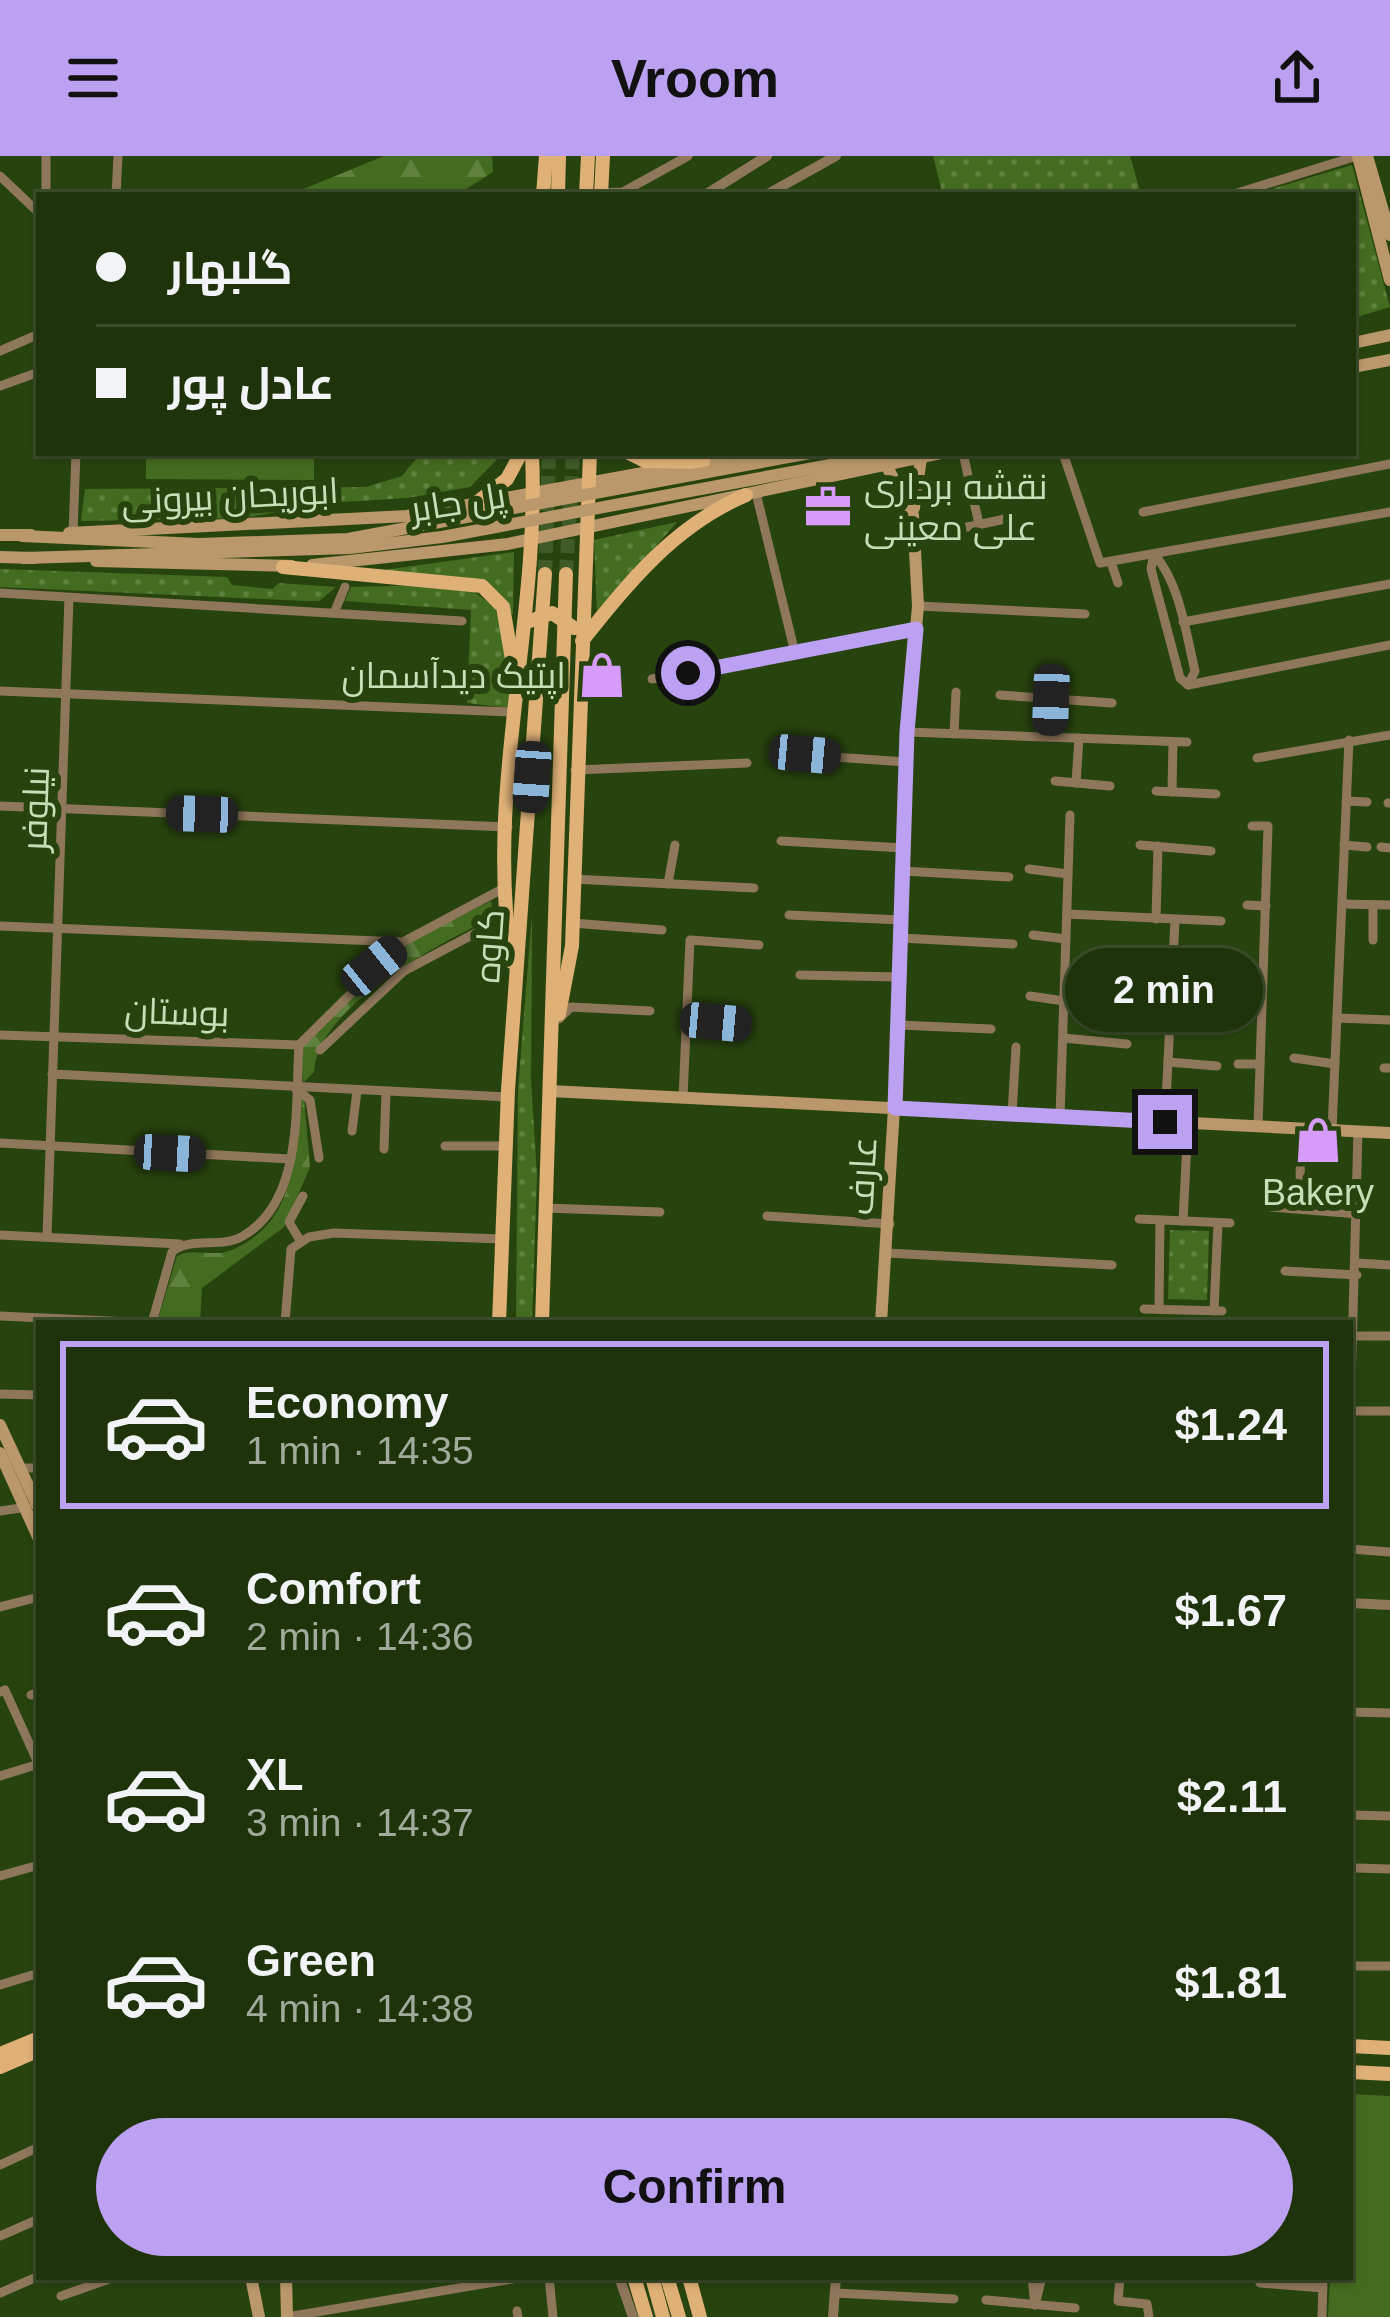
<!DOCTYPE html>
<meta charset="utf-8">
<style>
:root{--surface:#1e330a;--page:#2b3f18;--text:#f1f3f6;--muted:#a1aa9c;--line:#3c4e2b;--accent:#bca0f2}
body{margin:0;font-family:Helvetica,Cairo,sans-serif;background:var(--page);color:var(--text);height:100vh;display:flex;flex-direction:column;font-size:45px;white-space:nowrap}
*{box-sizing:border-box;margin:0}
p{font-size:39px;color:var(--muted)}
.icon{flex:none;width:66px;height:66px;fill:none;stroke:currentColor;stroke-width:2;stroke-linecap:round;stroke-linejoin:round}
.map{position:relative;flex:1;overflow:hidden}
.sheet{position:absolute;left:36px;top:1164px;width:1317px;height:960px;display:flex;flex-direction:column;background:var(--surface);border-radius:0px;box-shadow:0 3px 9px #0004,0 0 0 3px var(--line)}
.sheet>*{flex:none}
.hud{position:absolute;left:36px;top:36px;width:1320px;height:264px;border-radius:0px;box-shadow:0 3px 9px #0004,0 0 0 3px var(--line);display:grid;align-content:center;height:264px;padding:0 60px;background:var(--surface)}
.end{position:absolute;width:54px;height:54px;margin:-27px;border:15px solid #bca0f2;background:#111;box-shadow:0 0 0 6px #111}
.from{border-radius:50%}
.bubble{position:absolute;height:84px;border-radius:42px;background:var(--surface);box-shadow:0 3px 9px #0004,0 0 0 3px var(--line);font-size:39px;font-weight:700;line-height:84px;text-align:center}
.car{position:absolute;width:36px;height:72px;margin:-36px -18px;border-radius:15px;box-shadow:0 0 9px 3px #0007;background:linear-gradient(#222 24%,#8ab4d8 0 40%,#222 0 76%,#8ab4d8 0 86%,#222 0)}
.hud b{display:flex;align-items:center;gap:42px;height:114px;font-size:45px}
.hud b+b{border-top:3px solid var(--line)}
.hud i{width:30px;height:30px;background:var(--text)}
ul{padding:21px 0 0;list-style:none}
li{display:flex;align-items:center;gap:36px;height:168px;margin:0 24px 18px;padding:0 36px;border:6px solid transparent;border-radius:0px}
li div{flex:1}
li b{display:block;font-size:45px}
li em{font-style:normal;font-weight:700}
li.on{border-color:var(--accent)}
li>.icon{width:108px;height:108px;stroke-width:1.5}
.action{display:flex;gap:24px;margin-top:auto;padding:24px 60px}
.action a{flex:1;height:138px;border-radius:72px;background:var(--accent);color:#111;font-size:48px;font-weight:700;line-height:138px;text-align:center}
header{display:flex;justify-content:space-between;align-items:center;height:156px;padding:0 60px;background:var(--accent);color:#111;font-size:54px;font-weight:700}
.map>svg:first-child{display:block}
.grass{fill:url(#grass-dots)}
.forest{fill:url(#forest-firs)}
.pitch{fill:#446c20}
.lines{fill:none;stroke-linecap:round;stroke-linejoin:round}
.primary-tunnel{stroke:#405b28;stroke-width:14;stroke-dasharray:14 7;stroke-linecap:butt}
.minor{stroke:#8e775b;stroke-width:9}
.tertiary{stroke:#8e775b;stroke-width:10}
.secondary{stroke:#bb986b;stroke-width:12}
.primary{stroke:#dfb177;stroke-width:14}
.secondary-bridge{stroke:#bb986b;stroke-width:12}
.primary-bridge{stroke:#dfb177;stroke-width:14}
.route{stroke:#bca0f2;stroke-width:15}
.labels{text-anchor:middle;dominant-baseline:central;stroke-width:12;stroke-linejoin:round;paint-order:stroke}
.poi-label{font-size:36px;fill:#c8deb9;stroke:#28440e;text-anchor:start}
.street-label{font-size:36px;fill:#c8deb9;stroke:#28440e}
</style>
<header><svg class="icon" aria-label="menu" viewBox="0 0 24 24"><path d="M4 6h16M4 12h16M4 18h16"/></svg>Vroom<svg class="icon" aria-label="share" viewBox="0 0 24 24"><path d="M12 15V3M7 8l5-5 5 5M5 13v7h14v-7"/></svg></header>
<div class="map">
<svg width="1390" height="2161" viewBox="0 0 1390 2161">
<defs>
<pattern id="grass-dots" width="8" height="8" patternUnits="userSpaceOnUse" patternTransform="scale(3)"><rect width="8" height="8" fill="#446c20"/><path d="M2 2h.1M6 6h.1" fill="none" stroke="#5e813e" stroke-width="1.8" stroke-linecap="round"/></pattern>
<pattern id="forest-firs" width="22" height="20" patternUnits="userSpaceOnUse" patternTransform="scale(3)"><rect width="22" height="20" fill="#446c20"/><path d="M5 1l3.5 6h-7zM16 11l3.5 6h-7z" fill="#5e813e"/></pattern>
</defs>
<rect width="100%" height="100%" fill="#28440e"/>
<g class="grass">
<polygon points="933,0 1130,0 1141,39 943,39"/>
<polygon points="1352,9 1390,151 1353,162 1353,39 1252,39"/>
<polygon points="421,297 503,297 470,331 407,342 326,347 243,362 81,365 85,333 366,331 402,320"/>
<polygon points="677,366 597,458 594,384"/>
<polygon points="514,396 513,459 483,425 369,416"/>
<polygon points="0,413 227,421 232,429 272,433 279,427 336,431 319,445 306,445 0,431"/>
<polygon points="430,429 467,431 495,451 510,512 509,552 467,547 471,454 345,445 351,431"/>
<polygon points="532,758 531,925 537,1019 532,1167 516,1167 518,934"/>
<polygon points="1170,1074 1209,1075 1207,1144 1168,1143"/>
</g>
<g class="forest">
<polygon points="384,0 492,0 493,16 457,39 289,39"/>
<path d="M491 745 494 761C440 787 316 851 314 916L303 927 301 890 404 789Z"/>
<path d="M298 941 304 942 310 1011 284 1071 202 1132 200 1167H157L177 1100C193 1091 214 1102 232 1094 298 1065 293 1003 298 941Z"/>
</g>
<g class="pitch">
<polygon points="146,297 314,297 314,324 146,323"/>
<polygon points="1350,1938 1390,1940 1390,2161 1328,2161 1330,2121 1350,2121"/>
</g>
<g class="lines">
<g class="primary-tunnel">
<polyline points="545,418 549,297"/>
<polyline points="566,418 573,297"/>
</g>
<g class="minor">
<polyline points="46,0 46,39"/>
<polyline points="0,20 39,57"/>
<polyline points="601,37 623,36 688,0"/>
<polyline points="116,39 118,0"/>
<polyline points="1231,39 1357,0"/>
<polyline points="0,195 39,178"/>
<polyline points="0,230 39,216"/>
<polyline points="963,297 979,368"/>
<polyline points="1063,297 1100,407 1390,356"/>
<polyline points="756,337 795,497"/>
<polyline points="1143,356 1390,308"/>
<polyline points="958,373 1005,363"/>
<polyline points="73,377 76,297"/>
<path d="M1154 398C1180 427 1186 478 1195 515L1188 529 1180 522 1151 413Z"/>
<polyline points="1111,406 1118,427"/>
<polyline points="0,437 462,465"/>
<polyline points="918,450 1085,458"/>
<polyline points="334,457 345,431"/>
<polyline points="1183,466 1390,428"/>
<polyline points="652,523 916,473"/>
<polyline points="1188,529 1390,489"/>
<polyline points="0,535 512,556"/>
<polyline points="1000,539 1112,547"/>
<polyline points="907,576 1187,586"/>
<polyline points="954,578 956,536"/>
<polyline points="1050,581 1051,545"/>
<polyline points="805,599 906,606"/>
<polyline points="1257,602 1390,579"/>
<polyline points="575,614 747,607"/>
<polyline points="1055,625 1110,630"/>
<polyline points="1076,627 1079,582"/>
<polyline points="1156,635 1216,638"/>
<polyline points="1172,636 1173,586"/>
<polyline points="1346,645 1367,646"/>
<polyline points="1388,647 1390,647"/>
<polyline points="0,650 508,671"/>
<polyline points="1252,670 1268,670 1258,970"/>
<polyline points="781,685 904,692"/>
<polyline points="1140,689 1211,695"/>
<polyline points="1344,689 1367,691"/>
<polyline points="1381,691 1390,692"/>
<polyline points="1029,713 1068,718"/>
<polyline points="903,715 1009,721"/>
<polyline points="572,723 754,732"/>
<polyline points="668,728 675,689"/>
<polyline points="1342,748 1390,749"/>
<polyline points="1247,749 1266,750"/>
<polyline points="1373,749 1373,784"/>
<polyline points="1067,758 1221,765"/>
<polyline points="789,759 902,764"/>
<polyline points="1156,763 1158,690"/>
<polyline points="572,767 662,774"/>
<polyline points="0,770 403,786 506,731"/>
<polyline points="1033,779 1066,783"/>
<polyline points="901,782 1013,788"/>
<polyline points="1065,818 1171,833"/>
<polyline points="800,819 900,821"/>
<polyline points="1030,840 1064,845"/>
<polyline points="1337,862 1390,864"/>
<polyline points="559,863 571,851 650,855"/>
<polyline points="687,864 746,869"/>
<polyline points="899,869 991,873"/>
<polyline points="1169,872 1210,868"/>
<polyline points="0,879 299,889"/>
<polyline points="1063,882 1127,888"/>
<polyline points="320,894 404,815 504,762"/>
<polyline points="1294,902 1335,908"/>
<polyline points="1168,906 1217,910"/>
<polyline points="1238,908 1260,908"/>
<polyline points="1384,912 1390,912"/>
<polyline points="52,918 508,941"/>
<polyline points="296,933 310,944 319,1002"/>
<polyline points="683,942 690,784 759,789"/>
<polyline points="1012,958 1016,891"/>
<polyline points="1060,960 1070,659"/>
<polyline points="1165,966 1175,764"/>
<polyline points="1332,974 1349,584"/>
<polyline points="352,975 357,935"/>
<polyline points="0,987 290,1003"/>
<polyline points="445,990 506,990"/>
<polyline points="384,993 386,936"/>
<polyline points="1286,1030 1300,1029 1301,972"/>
<polyline points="1271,1051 1358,1058"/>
<polyline points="545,1052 660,1056"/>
<polyline points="767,1060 890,1068"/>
<polyline points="1139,1063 1230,1067"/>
<polyline points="1183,1065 1188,967"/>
<polyline points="0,1079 180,1088"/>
<polyline points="47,1081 69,442"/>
<polyline points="301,1086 289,1066 303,1040"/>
<polyline points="887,1097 1112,1109"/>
<polyline points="1357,1107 1390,1109"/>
<polyline points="1285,1115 1357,1119"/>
<polyline points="1144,1153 1222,1155"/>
<polyline points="1159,1153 1160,1064"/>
<polyline points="1214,1155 1218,1067"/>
<path d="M0 1160 152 1167 172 1096C190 1080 221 1093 243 1080 304 1045 295 949 299 889L403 786"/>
<polyline points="285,1167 291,1093 309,1081 334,1077 502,1083"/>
<polyline points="1355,1180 1390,1180"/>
<polyline points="0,1238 39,1239"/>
<polyline points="1351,1255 1390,1255"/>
<polyline points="1350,1267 1358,975"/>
<polyline points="22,1312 39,1312"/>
<polyline points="0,1355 27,1351"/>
<polyline points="1350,1393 1390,1396"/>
<polyline points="0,1451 39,1441"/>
<polyline points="0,1536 5,1534 39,1609"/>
<polyline points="31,1539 39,1536"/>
<polyline points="1350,1556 1390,1557"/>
<polyline points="0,1620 39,1608"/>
<polyline points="1350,1659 1390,1660"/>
<polyline points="1356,1712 1390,1713"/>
<polyline points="0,1720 39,1709"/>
<polyline points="1356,1810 1390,1810"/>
<polyline points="0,1829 39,1817"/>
<polyline points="0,2009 39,1991"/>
<polyline points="0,2080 39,2063"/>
<polyline points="549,2121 553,2161"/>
<polyline points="1032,2121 1035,2149"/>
<polyline points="1120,2121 1118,2145 1147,2148 1149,2161"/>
<polyline points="1260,2127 1323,2132"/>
<polyline points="0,2137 39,2120"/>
<polyline points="835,2137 954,2143"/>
<polyline points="61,2140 115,2121"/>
<polyline points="986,2144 1075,2152"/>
<polyline points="1035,2149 1042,2121"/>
<polyline points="517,2155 518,2161"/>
<polyline points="287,2161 524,2121"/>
<polyline points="1322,2161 1323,2121"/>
</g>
<g class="tertiary">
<polyline points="705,39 767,0"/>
<polyline points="766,39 836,0"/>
<polyline points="1350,1447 1390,1449"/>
<polyline points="619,2121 633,2161"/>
<polyline points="833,2161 836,2121"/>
</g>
<g class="secondary">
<polyline points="1358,0 1390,124"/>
<polyline points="1367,0 1390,79"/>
<polyline points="1353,187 1390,179"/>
<polyline points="1353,211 1390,204"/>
<polyline points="914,352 921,302"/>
<polyline points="69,377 407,360 752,297"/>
<polyline points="0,379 31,379"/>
<polyline points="0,401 34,402"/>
<polyline points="96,405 292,410"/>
<polyline points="312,409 508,388 942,297"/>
<polyline points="550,935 1390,977"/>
<polyline points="881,1167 899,869 907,576 918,450 913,359 886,309"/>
<polyline points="0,1269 39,1353"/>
<polyline points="0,1297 39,1383"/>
<polyline points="251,2121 259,2161"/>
<polyline points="286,2121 287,2161"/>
</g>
<g class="primary">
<polyline points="543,39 546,0"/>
<polyline points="558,39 559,0"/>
<polyline points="586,39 588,0"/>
<polyline points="601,39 603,0"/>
<polyline points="629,297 645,305 703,306"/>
<polyline points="475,348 507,323 521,297"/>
<polyline points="283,411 482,430 503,451 513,509"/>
<path d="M582 485C630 425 674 370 746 339"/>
<path d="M512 806C484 638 540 466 532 297"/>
<polyline points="559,858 572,790 590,297"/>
<polyline points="499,1167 508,934 545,418"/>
<polyline points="542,1167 566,418"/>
<polyline points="1350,1890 1390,1892"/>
<polyline points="0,1898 39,1882"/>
<polyline points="0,1911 39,1894"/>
<polyline points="1350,1916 1390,1918"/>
<polyline points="634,2121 646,2161"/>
<polyline points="652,2121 663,2161"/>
<polyline points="667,2121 679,2161"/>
<polyline points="689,2121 700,2161"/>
</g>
<g class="secondary-bridge">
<polyline points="22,380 199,388 348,383 810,297"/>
<polyline points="24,402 350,392 442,381 895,297"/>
</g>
<polyline class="primary-bridge" points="530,465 552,457 574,472"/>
</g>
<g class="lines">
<polyline class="route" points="688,517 916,473 907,576 895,952 1165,966"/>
</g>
<defs>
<symbol id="office-bare" viewBox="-9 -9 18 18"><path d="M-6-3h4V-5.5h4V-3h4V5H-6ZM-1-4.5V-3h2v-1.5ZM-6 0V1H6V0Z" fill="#d79bf9" stroke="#28440e" stroke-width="2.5" paint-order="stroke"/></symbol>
<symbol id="shop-bare" viewBox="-9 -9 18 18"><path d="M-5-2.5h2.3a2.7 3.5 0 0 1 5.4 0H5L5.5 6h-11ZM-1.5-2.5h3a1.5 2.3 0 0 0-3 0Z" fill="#d79bf9" stroke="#28440e" stroke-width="2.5" paint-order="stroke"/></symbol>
</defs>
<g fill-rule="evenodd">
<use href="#office-bare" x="795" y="318" width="66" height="66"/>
<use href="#shop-bare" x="569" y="486" width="66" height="66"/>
<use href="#shop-bare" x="1285" y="951" width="66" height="66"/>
</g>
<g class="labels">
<g class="poi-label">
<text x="864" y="330">نقشه برداری<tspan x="864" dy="41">علی معینی</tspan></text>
<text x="566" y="519" text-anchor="end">اپتیک دیدآسمان</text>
<text x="1318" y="1036" text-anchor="middle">Bakery</text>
</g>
<g class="street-label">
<text transform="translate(230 340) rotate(-3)">ابوریحان بیرونی</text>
<text transform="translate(458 346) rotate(-9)">پل جابر</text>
<text transform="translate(35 653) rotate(-88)">نیلوفر</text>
<text transform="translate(489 790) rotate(-86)">کاوه</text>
<text transform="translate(177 856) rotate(2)">بوستان</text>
<text transform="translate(862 1020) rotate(-87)">عارف</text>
</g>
</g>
</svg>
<i class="end from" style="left:688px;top:517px"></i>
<i class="end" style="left:1165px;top:966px"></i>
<div class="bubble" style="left:1065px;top:792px;width:198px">2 min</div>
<i class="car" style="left:1051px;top:544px;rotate:182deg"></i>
<i class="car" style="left:805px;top:598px;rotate:95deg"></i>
<i class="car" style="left:532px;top:621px;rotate:184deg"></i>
<i class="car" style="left:202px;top:658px;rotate:272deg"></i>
<i class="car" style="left:374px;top:810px;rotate:51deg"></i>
<i class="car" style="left:716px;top:866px;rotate:95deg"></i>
<i class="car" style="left:170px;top:997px;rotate:93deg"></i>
<div class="hud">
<b><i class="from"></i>گلبهار</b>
<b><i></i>عادل پور</b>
</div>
<section class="sheet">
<ul>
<li class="on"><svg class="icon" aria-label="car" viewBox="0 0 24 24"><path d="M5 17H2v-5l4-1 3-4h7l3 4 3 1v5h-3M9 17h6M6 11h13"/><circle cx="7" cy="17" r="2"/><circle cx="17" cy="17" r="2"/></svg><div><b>Economy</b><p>1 min · 14:35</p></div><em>$1.24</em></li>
<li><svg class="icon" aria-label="car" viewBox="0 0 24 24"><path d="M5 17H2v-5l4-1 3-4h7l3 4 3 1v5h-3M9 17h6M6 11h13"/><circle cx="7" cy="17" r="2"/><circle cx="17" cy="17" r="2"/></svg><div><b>Comfort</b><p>2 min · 14:36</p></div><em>$1.67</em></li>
<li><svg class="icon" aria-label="car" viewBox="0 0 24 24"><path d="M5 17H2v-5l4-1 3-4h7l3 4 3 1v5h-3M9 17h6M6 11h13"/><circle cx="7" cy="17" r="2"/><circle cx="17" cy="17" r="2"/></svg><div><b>XL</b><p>3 min · 14:37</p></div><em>$2.11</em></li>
<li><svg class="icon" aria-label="car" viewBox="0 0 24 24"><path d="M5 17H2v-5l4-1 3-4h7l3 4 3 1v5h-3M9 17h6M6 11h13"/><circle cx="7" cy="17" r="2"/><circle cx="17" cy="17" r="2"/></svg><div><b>Green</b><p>4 min · 14:38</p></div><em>$1.81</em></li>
</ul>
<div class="action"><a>Confirm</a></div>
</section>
</div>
